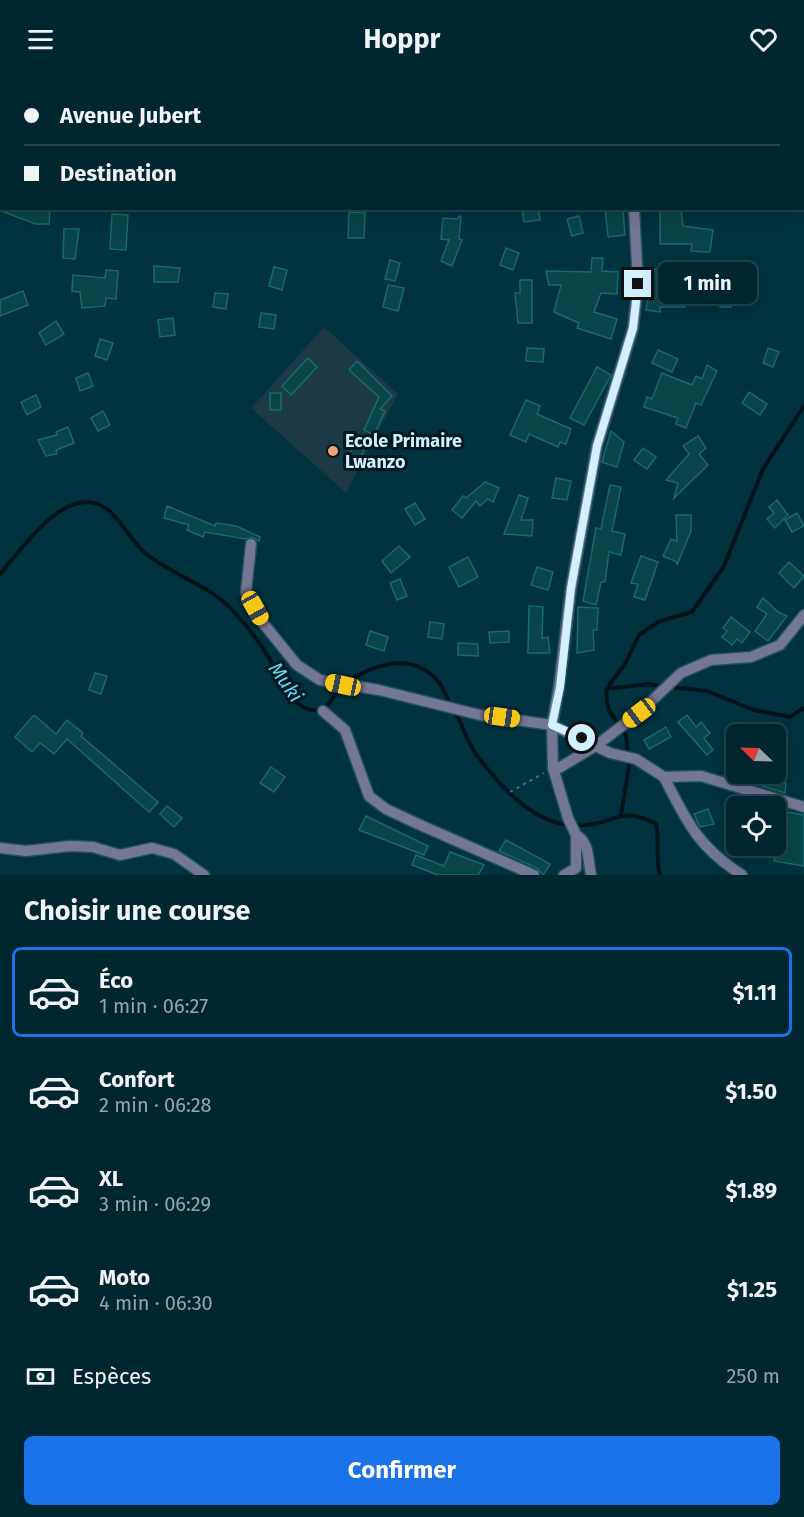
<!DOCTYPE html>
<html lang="fr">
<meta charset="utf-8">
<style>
:root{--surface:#002630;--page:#0e323c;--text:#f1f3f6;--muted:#95a5ab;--line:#22434c;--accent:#1a73e8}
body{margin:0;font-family:"Fira Sans",sans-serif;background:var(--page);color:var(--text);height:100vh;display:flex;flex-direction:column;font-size:22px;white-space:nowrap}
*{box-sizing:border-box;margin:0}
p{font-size:20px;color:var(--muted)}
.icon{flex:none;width:33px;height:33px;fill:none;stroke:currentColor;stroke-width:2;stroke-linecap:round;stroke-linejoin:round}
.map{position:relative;height:797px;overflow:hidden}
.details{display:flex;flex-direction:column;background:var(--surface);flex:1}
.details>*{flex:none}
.hud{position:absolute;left:0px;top:0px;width:804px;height:132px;box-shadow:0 6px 24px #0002,0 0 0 2px var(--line);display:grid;align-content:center;height:132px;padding:0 24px;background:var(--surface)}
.needle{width:39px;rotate:293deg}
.controls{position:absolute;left:726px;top:646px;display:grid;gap:12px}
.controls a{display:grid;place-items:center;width:60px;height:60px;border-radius:9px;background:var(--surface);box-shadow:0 6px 24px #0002,0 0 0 2px var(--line);font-size:30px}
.end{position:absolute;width:27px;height:27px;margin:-14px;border:8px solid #d0f1fd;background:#111;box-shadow:0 0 0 3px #111}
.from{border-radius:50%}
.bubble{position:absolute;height:42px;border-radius:9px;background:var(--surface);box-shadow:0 6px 24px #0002,0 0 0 2px var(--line);font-size:20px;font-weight:700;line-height:42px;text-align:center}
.car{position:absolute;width:18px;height:36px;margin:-18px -9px;border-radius:8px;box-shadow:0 0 4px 2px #0007;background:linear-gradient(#f5c518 24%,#345 0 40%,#f5c518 0 76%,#345 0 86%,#f5c518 0)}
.hud b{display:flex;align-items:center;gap:21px;height:57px;font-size:22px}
.hud b+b{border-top:2px solid var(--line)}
.hud i{width:15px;height:15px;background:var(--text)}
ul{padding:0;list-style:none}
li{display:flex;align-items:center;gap:18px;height:90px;margin:0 12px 9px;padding:0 12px;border:3px solid transparent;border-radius:9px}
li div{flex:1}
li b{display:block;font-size:22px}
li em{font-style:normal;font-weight:700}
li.active{border-color:var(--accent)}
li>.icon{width:54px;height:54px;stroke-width:1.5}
h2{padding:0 24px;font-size:27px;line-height:72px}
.pay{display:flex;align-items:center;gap:15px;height:66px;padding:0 24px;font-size:22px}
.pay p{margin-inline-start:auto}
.primary-button{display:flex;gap:12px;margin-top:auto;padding:12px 24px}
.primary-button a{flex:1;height:69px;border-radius:9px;background:var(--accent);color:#fff;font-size:24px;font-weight:700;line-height:69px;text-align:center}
header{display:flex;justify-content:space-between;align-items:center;height:78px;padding:0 24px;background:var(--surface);font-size:27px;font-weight:700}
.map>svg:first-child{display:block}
.built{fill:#1b3a44}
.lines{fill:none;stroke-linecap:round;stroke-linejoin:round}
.stream{stroke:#061318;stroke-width:4}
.building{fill:#094448;stroke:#17696f;stroke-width:1.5}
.minor-casing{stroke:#21515e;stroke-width:13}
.path{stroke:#45717f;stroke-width:2;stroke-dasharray:3 4.5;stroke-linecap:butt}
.minor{stroke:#747696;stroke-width:10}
.route{stroke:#d0f1fd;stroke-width:8}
.poi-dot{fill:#f2a080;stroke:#001820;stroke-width:2}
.labels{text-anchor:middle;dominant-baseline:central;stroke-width:6;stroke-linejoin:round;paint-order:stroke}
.poi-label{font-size:18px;font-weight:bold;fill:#d0f1fd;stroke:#001820;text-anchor:start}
.water-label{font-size:20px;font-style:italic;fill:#65d4f7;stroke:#001820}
</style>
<header><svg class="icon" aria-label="menu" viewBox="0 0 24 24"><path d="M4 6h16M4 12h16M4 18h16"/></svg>Hoppr<svg class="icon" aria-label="heart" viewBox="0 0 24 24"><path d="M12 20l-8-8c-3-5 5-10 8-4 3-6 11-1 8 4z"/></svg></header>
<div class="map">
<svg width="804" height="797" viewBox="0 0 804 797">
<rect width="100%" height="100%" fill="#003240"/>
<polygon class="built" points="324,249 398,316 346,415 251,330"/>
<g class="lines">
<g class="stream">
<path d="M0 496C21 472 61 412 98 426 118 434 129 461 145 475 173 498 211 507 235 535 246 547 257 561 266 575 278 592 285 620 305 630 310 633 318 632 323 633L342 608"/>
<path d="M348 603C376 586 412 574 438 603 443 609 447 620 451 628"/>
<polyline points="671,609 707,613 754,632 790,639 804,630"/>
<polyline points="606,611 648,606 664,608"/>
<path d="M455 634C463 647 467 664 476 676 502 711 539 753 586 747 618 744 622 728 656 746 660 764 655 780 660 797"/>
<polyline points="621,737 629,688 626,657 608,631 606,611 625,586 639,557 658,544 692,534 724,488 763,391 804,328"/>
</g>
</g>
<g class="building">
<polygon points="1,130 50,130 49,146 36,146 1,133"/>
<polygon points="522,130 538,130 540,142 524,144"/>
<polygon points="605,130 623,130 625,157 608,159"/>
<polygon points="660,130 681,130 683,148 713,152 710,174 691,173 692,166 660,166"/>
<polygon points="349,134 365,135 364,160 348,160"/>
<polygon points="112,136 128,137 126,172 110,171"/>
<polygon points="459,138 461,139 459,161 462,162 452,188 441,183 449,162 441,161 443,140 458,141"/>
<polygon points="579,138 583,155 572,158 567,141"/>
<polygon points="64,151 79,151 75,181 63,180"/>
<polygon points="506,170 519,175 513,192 500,187"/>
<polygon points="592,180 603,180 602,193 618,194 617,216 601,215 594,234 617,241 611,261 577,250 579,245 554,234 561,207 549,207 546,193 591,194"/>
<polygon points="390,182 400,185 395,203 385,201"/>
<polygon points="154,188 180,190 178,204 154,204"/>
<polygon points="274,189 287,192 282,212 269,208"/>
<polygon points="653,191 670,193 669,203 690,206 685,229 660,229 660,234 646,232"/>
<polygon points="106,192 118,193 116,221 106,220 105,228 82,230 80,214 72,213 73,197 105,200"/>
<polygon points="520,202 532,202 532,245 518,245 515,215 520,215"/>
<polygon points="388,207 404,210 398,233 383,229"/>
<rect x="720" y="210" width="11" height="19"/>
<polygon points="23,213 28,227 0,238 0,222"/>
<polygon points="215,215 228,216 226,231 213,229"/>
<polygon points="261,235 276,237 274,251 259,249"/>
<polygon points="173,240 175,257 160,259 158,242"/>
<polygon points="56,243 64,256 46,267 39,255"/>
<polygon points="100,261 113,265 107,282 95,278"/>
<polygon points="527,270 544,271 543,284 526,283"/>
<polygon points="768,270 779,274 773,289 763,285"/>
<polygon points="658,272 678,281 672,294 652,285"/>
<polygon points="308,280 317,289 291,317 282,308"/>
<polygon points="357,283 392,318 380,331 385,333 374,357 364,352 379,319 349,292"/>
<polygon points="707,287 717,293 701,327 696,325 686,350 676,346 678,340 644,329 647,319 652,321 662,295 692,307 696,298 702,301"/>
<polygon points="597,289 611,297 584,347 570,340"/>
<polygon points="88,295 93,308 80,313 76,300"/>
<polygon points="749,314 767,326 760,337 742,325"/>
<rect x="270" y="315" width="11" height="17"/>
<polygon points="36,317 41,329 27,337 21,324"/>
<polygon points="526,322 540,328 537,336 571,351 566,366 560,364 558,369 529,356 526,364 510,357"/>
<polygon points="103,333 110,347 98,353 91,340"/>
<polygon points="68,349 74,365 56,372 57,376 46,378 38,362 57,357 56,354"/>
<polygon points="611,353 624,364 617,389 602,384"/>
<polygon points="358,357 368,362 357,387 347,382"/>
<polygon points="698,358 706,370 699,376 708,387 674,420 678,405 666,402 689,376 683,368"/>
<polygon points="643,370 656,379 647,391 634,382"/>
<polygon points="556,400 571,403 567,422 552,420"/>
<polygon points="485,404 499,410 493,424 488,421 480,428 476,423 462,440 452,432 463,418 466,420"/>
<polygon points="610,407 621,409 612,453 625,456 621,477 609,474 605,504 601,504 596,527 583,523 596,450 601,451"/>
<polygon points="519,417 528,420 521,442 533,442 532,458 504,456"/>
<polygon points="777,422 788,437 775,450 767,441 774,435 769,429"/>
<polygon points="415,425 425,441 415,447 405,431"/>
<polygon points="167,428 215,448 216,445 236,448 260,459 259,463 252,459 246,461 205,454 203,459 187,452 189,447 164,440"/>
<polygon points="797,435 804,448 792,454 785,442"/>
<polygon points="676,437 691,437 691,453 677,487 677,484 663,478 671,461 677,463"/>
<polygon points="399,468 410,479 391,495 382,483"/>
<polygon points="641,478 658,484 645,522 634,519 638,506 631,505"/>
<polygon points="468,479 478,499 459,509 449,489"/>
<polygon points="789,484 804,498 794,510 779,495"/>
<polygon points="537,489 553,494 548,512 531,507"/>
<polygon points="400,501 407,518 397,522 390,505"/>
<polygon points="763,520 778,534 787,538 768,563 755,553 767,536 757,529"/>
<polygon points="529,528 543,529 542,560 548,559 550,575 528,575"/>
<polygon points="578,529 598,530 597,552 593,552 594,572 577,575"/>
<polygon points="731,539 750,554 742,565 737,561 732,567 722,559 727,553 723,550"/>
<polygon points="430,544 444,546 442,561 428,559"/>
<polygon points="370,553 388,559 384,573 366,567"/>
<polygon points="509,553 509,564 490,565 489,554"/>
<polygon points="458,565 478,566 478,578 458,577"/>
<polygon points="95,595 107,598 101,616 89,612"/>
<polygon points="34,637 56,656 67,642 83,655 81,658 158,724 149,734 67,661 54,676 40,665 32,674 15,659"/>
<polygon points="687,637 696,649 701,644 710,655 704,660 713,672 707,677 678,644"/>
<polygon points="666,649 671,659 649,671 644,662"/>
<polygon points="271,689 285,699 274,714 260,705"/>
<polygon points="763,703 786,705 785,715 762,708"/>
<polygon points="167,728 182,740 174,749 160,736"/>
<polygon points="708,731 714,746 700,749 694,736"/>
<polygon points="776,732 804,737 804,788 774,783 781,752 776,752"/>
<polygon points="366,738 428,768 424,777 359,752"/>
<polygon points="506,762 550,786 543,797 537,790 499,773"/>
<polygon points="450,774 484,787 478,797 438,797 412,787 416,777 444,788"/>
</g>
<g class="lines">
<defs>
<g id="minor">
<polyline points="751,0 754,2"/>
<polyline points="21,2 22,0"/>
<polyline points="621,2 622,0"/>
<polyline points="802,43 804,45"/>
<polyline points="0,60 2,56"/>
<polyline points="251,466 246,514 263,545 297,587 320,602 379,612 480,637 552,647 610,675 636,681 664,699 701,698 804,729"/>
<polyline points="323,633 345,652 369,718 386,731 418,746 534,797"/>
<polyline points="553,690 559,690 597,667 639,635 681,595 711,582 751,579 780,567 804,537"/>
<path d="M664 699C687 744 698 769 742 797"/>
<path d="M576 757C590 764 588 784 591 797"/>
<polyline points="0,770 26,773 70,768 93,769 120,777 152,770 174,776 204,797"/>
<polyline points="564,797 576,790 576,757 568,740 553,690 552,647 559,609 571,510 597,368 633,250 638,206 634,130"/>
</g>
</defs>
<use href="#minor" class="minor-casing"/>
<polyline class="path" points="510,714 544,695"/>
<use href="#minor" class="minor"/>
</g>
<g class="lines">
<polyline class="route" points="582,660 552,647 560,609 571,510 597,368 633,250 638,206"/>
</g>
<circle class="poi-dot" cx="333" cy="373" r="6"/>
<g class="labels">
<g class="poi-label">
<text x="345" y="363">Ecole Primaire<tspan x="345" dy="21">Lwanzo</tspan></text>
</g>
<g class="water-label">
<text transform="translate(286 604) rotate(55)">Muki</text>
</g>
</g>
</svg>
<div class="controls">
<a><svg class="needle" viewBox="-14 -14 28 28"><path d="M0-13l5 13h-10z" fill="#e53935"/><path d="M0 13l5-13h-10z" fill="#95a5ab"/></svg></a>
<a><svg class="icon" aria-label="locate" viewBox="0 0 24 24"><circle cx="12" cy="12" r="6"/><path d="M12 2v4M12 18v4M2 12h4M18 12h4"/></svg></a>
</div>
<i class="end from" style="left:582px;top:660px"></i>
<i class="end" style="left:638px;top:206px"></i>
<div class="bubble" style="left:658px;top:184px;width:99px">1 min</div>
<i class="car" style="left:255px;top:530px;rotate:151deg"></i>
<i class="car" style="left:343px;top:607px;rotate:282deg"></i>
<i class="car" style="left:639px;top:635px;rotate:233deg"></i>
<i class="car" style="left:502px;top:639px;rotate:98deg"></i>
<div class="hud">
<b><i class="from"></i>Avenue Jubert</b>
<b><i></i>Destination</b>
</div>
</div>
<section class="details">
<h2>Choisir une course</h2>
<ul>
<li class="active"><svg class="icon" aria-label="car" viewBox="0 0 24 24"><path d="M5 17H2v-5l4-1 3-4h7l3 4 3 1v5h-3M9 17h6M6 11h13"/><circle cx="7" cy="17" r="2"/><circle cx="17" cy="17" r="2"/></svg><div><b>Éco</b><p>1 min · 06:27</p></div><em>$1.11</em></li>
<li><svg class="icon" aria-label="car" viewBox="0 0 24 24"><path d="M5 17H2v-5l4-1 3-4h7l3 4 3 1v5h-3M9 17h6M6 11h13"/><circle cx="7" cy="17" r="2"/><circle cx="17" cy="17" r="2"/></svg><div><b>Confort</b><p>2 min · 06:28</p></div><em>$1.50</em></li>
<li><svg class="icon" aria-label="car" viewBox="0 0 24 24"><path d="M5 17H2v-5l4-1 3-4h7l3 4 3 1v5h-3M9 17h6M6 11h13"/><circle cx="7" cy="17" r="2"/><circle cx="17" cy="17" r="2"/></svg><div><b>XL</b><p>3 min · 06:29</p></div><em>$1.89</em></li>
<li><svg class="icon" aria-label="car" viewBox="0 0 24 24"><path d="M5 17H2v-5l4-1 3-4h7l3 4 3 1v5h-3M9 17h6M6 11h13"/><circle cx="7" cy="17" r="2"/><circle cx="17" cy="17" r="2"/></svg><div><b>Moto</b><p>4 min · 06:30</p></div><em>$1.25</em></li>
</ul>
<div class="pay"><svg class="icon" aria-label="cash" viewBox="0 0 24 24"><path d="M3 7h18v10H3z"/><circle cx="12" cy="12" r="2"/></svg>Espèces<p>250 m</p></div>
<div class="primary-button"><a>Confirmer</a></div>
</section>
